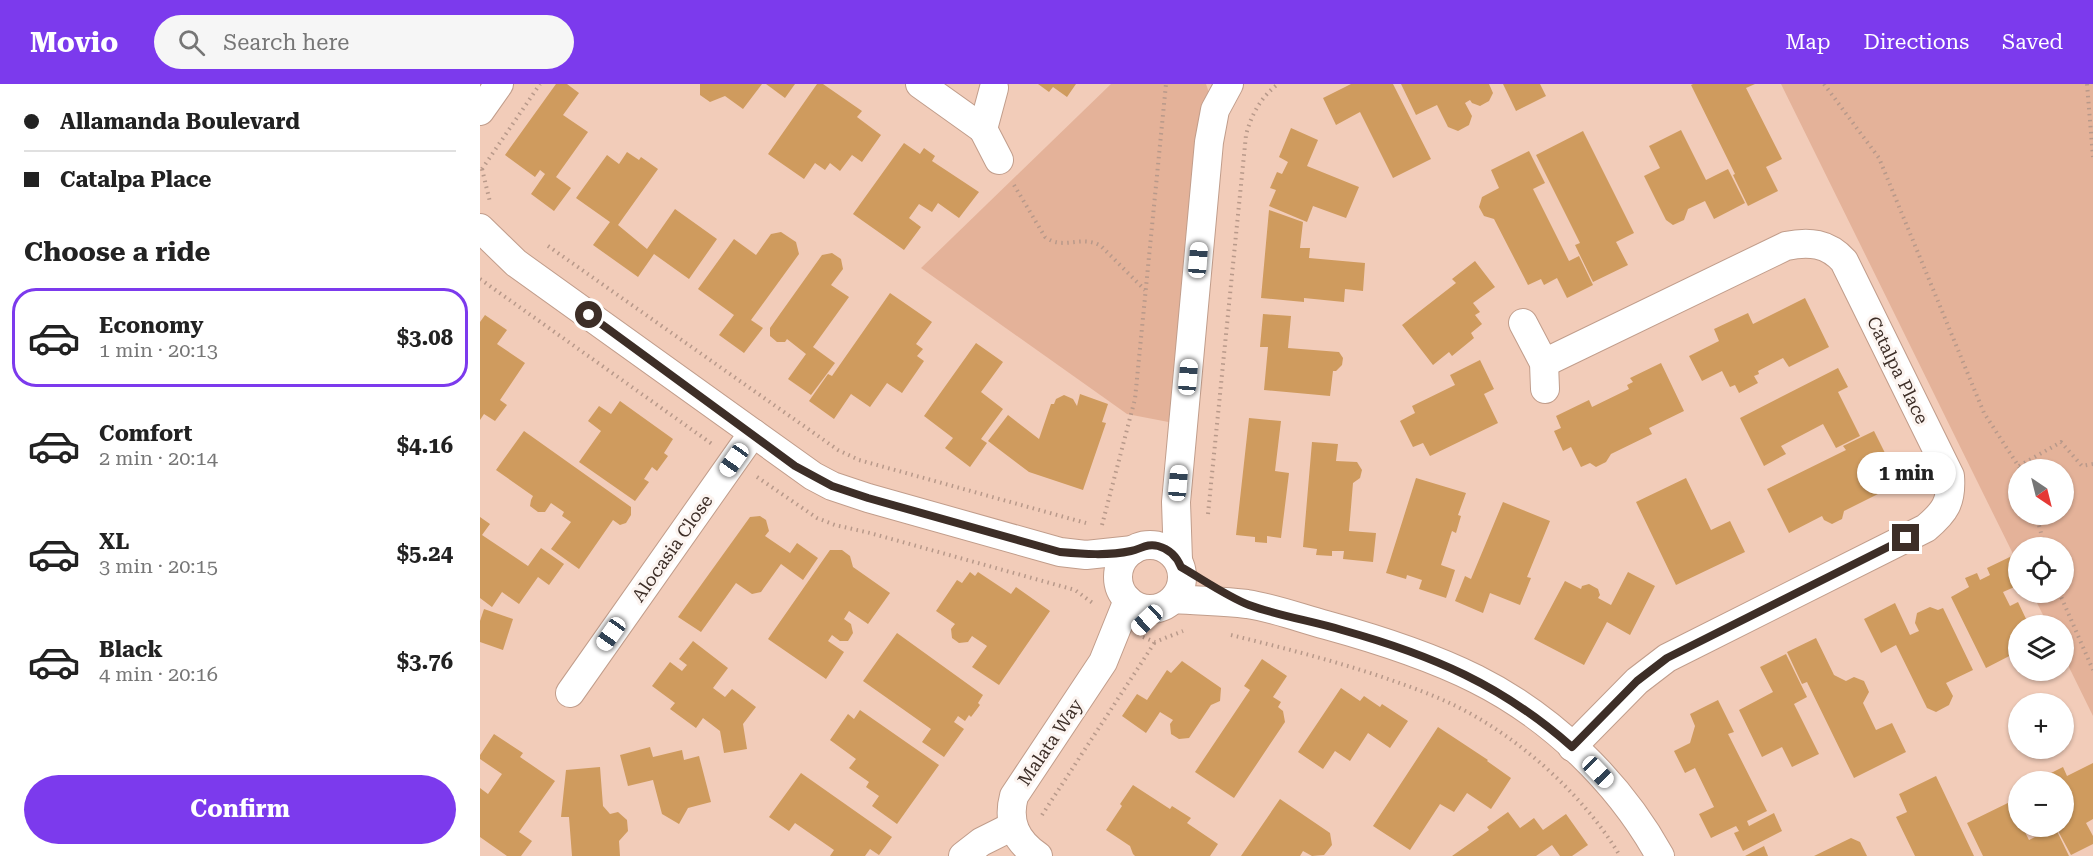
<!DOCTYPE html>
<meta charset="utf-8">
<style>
:root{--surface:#fff;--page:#f6f6f6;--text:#222;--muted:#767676;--line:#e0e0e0;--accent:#7c3aed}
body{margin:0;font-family:"Roboto Serif",serif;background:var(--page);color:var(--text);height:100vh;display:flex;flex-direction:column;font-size:22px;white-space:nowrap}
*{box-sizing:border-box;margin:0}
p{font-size:20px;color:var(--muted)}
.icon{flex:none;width:33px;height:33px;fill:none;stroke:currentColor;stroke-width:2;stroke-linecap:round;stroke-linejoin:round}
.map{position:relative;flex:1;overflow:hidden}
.details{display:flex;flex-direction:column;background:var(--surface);width:480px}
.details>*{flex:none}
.guide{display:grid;align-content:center;height:132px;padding:0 24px;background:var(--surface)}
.needle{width:39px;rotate:145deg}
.tools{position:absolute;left:1528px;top:375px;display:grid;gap:12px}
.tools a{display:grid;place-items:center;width:66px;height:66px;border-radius:50%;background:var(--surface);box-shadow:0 2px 4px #0004;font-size:30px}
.end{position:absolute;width:27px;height:27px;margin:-14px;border:8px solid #3d2e27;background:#fff;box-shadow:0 0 0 3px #fff}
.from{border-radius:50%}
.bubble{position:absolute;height:42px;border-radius:21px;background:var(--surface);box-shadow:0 2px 4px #0004;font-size:20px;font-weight:700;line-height:42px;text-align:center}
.car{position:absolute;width:18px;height:36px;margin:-18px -9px;border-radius:8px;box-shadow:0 0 4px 2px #0007;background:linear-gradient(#fff 24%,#345 0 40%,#fff 0 76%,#345 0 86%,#fff 0)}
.guide b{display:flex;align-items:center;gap:21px;height:57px;font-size:22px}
.guide b+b{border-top:2px solid var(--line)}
.guide i{width:15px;height:15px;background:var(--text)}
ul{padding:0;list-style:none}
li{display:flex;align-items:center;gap:18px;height:99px;margin:0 12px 9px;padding:0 12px;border:3px solid transparent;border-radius:24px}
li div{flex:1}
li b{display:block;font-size:22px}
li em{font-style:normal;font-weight:700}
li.active{border-color:var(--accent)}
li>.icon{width:54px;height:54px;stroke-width:1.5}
h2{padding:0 24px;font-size:27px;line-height:72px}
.button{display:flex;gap:12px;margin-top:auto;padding:12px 24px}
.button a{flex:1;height:69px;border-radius:36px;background:var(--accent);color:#fff;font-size:24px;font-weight:700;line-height:69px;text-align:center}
header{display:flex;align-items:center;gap:36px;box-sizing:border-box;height:84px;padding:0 30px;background:var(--accent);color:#fff}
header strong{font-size:28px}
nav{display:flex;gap:33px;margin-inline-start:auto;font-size:21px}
.search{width:420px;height:54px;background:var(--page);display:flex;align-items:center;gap:15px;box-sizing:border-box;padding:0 21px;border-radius:33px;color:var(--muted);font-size:22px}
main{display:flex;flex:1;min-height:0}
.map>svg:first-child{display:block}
.green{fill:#e4b299;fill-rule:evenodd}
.building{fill:#cf9b5e}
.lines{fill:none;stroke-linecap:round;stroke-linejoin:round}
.street-casing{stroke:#c19d8b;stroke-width:30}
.path{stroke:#b8998a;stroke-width:4;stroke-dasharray:1.5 4.5;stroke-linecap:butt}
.street{stroke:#fff;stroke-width:28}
.route{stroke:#3d2e27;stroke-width:8}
.labels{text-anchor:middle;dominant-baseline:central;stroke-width:6;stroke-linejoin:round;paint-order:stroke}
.street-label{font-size:18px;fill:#3d2e27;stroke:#fcf4f0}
</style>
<header>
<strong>Movio</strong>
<div class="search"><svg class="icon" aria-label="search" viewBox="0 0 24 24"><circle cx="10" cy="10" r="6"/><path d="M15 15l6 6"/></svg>Search here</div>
<nav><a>Map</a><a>Directions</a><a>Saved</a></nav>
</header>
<main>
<section class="details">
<div class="guide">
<b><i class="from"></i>Allamanda Boulevard</b>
<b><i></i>Catalpa Place</b>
</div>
<h2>Choose a ride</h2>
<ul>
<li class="active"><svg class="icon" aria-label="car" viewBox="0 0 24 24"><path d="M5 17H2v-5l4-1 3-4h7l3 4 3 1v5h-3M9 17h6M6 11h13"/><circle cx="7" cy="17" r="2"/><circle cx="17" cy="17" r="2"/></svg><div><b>Economy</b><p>1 min · 20:13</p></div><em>$3.08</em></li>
<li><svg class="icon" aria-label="car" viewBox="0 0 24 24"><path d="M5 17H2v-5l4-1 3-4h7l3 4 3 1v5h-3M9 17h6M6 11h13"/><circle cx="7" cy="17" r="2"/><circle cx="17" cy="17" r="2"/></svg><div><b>Comfort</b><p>2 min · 20:14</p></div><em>$4.16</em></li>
<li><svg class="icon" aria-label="car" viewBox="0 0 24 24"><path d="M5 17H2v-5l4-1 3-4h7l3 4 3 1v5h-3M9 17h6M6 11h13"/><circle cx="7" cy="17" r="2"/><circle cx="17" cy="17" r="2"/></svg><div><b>XL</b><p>3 min · 20:15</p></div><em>$5.24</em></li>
<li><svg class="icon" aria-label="car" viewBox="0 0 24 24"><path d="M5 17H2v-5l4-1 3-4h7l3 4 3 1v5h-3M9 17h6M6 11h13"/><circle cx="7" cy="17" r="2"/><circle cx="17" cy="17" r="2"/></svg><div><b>Black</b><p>4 min · 20:16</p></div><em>$3.76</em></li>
</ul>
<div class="button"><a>Confirm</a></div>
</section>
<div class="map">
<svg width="1613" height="772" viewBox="0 0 1613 772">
<rect width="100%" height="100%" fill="#f2ccb9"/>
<g class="green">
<polygon points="631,0 726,0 735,26 704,341 647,330 441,184"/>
<path d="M1301 0H1613V632L1584 573V542L1568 541 1552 509 1584 508V464H1539V482ZM1539 386H1584V430H1539Z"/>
</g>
<g class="building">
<polygon points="76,0 87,0 99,9 83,31 108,48 76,93 91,104 74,127 51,110 65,90 60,86 55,93 25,71"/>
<polygon points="220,0 282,0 263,25 245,12 230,18 220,11"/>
<polygon points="286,0 315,0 305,14"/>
<polygon points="337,0 343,0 382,27 377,33 401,51 382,78 372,71 360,87 350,79 345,86 335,79 324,95 288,70"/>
<polygon points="558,0 596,0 587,13 573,3 569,8"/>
<polygon points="871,0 913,0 951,75 913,94 880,28 856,41 843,14"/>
<polygon points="921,0 1009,0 1013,9 1009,17 1000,22 992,19 990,16 985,19 992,32 989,41 978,47 968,43 957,21 936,31"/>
<polygon points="1023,0 1060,0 1066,12 1036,27"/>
<polygon points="1213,0 1275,0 1266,4 1302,75 1286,83 1298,107 1268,122 1253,91 1255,90 1211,1"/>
<polygon points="811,44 838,56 827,82 879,103 866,134 833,122 827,138 789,122 796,106 790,104 797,88 802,90 808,78 799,73"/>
<polygon points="1201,46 1226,96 1248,85 1265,119 1234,135 1225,117 1208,125 1204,136 1193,141 1186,136 1164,92 1180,84 1169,62"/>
<polygon points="1103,47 1154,149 1136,158 1148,181 1113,198 1095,161 1100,159 1056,71"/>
<polygon points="424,59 440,70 444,64 455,72 452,77 499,108 479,134 458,119 452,128 439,120 429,134 441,143 424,166 373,130"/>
<polygon points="1049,67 1065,99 1053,105 1089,177 1099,172 1113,201 1087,214 1077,194 1064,201 1061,195 1048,201 1014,135 1004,132 999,123 1002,113 1019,104 1011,86"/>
<polygon points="147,68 159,76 161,73 178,85 138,141 167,165 195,125 237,155 209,195 174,170 158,193 113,161 130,138 96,114 127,71 139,80"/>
<polygon points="789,126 823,138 820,164 830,164 829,174 885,179 883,207 865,205 864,218 824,214 824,218 781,214"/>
<polygon points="301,148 316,158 319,170 271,236 283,244 264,269 239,251 254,231 218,205 254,155 276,171 291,150"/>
<polygon points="352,169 361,175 363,185 351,201 369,213 333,263 355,279 331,311 308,295 326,270 307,255 305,258 297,258 290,252 290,244 342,171"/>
<polygon points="995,177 1015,203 993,219 1000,228 995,231 1002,240 991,249 994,254 972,272 969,268 953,281 922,241 976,199 972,195"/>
<polygon points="410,209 452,238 436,260 443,265 437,272 444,277 422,309 407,299 390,323 371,310 354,335 329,317 348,290 352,292"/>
<polygon points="1325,214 1349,263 1309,283 1303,274 1278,287 1279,290 1274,292 1278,299 1259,309 1255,301 1250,303 1242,287 1222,297 1209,272 1239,257 1234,245 1268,229 1273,240"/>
<polygon points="783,230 811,232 808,264 859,268 863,274 862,281 856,287 853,287 850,312 784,306 788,263 780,263"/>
<polygon points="5,231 27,246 17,260 45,279 20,316 27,321 15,337 4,330 0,336 0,238"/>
<polygon points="496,259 523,278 501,308 523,325 501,355 507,359 490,383 465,364 473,354 444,332"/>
<polygon points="1000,276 1014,305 1004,310 1018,339 950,372 943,359 933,363 920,337 935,329 932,322 975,301 970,291"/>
<polygon points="1181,279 1204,327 1169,344 1172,350 1131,370 1126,378 1116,383 1110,379 1101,383 1091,363 1083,367 1074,347 1081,344 1076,332 1109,316 1112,323 1149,305 1147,301 1153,298 1150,294"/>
<polygon points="1358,284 1368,303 1358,308 1380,352 1356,364 1343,340 1301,362 1306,370 1284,382 1260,334"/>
<polygon points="600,310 628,320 622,338 626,339 603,406 549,388 508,357 528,331 559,355 571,320 574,320 576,315 584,311 593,315 597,322"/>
<polygon points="140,317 193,355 184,369 188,372 177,387 172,383 164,395 169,398 155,417 99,378 121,347 108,337 119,322 131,330"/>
<polygon points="769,334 801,337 795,387 809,389 801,454 787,452 787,459 775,458 775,453 756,451"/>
<polygon points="44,347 151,423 151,431 146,439 140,441 133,436 99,485 71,465 91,438 82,432 84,428 71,419 65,428 58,428 50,422 51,416 53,412 16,386"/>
<polygon points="1394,347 1406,371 1390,379 1404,407 1364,427 1362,435 1352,440 1344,436 1342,432 1309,449 1287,405 1366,366 1363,362"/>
<polygon points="832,358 858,360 856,377 877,378 882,386 880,394 873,399 869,447 896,449 893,478 863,475 864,467 852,467 852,472 836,471 837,465 823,463"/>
<polygon points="936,394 986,409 978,431 981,432 976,449 972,447 961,481 975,486 966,514 939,505 942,496 927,491 926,495 906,489"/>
<polygon points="1206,394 1231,446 1250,437 1265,468 1196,501 1156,418"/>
<polygon points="1023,418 1070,437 1047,493 1051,494 1040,521 1010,509 1003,529 975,517 985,492 991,495"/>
<polygon points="280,432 286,436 289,447 285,452 310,469 317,459 338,474 323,496 301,480 281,508 272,510 256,499 221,548 198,533 270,433"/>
<polygon points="0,433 10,440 2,451 48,482 61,464 84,480 69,501 58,493 39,520 22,508 12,523 0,514"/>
<polygon points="350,466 362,466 370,472 373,483 410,509 388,540 369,527 364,535 371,540 373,549 368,557 360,557 352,551 348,557 364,568 346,595 288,555"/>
<polygon points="1534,471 1539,482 1539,501 1523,508 1530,522 1538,518 1547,537 1538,541 1539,567 1506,584 1471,513 1489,503 1485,494 1497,489 1500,496 1510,491 1507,484"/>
<polygon points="490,488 495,492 498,488 531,510 536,503 570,527 519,601 492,583 507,562 492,552 488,558 479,559 472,554 471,545 475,540 456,527 477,496 482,499"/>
<polygon points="1148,488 1175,502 1150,551 1127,538 1104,581 1054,555 1085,497 1101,505 1102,502 1109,500 1118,505 1120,511 1118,514 1131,521"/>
<polygon points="1415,519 1430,551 1439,547 1435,539 1437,529 1450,523 1458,526 1463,524 1493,586 1466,599 1473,612 1469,621 1456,628 1447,624 1416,561 1401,569 1384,535"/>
<polygon points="4,525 33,535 23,566 0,558 0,537"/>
<polygon points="417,549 503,611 498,619 500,621 491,633 489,631 485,637 478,632 474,638 484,645 464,673 442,658 451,645 383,597"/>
<polygon points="1336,554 1354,591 1366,597 1374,593 1384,597 1389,608 1383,619 1396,646 1412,639 1426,668 1374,694 1327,598 1322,600 1307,568"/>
<polygon points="213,557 248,584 233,604 245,613 252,605 276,623 263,640 267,665 244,669 240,647 223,634 216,644 190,625 195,619 172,602 190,578 202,587 207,581 199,575"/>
<polygon points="1306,570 1327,613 1314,620 1339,670 1312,683 1302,663 1282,673 1259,626 1293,608 1280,583"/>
<polygon points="782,575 807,592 793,613 801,618 798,623 803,627 805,638 754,714 715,688 770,606 764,602"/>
<polygon points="702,577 741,604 740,617 731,621 709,654 699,655 691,650 690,640 693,636 680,628 666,649 642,632 657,610 667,616 687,586 691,589"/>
<polygon points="861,604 880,617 884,612 900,623 902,620 928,637 910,664 888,649 870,677 855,667 843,685 818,668"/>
<polygon points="1238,616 1254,648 1248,650 1287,727 1267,737 1269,742 1294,729 1302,747 1263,767 1254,749 1259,747 1256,742 1231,754 1219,730 1234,723 1215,684 1205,689 1194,667 1210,659 1215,642 1210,630"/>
<polygon points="380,626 459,681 417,740 392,722 399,712 386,703 389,698 369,684 376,675 350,656 368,630 374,635"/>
<polygon points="958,643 1008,676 1007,677 1031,694 1011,725 987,709 974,728 960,720 930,766 893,742"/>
<polygon points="14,650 43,669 40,673 75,697 39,748 52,757 41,772 27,772 0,753 0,704 8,710 22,690 0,675 0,671"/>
<polygon points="170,663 173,673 202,666 204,676 219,672 231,718 208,724 199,740 182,730 173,696 148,702 140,671"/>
<polygon points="1613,679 1613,735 1606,739 1613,752 1613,760 1591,771 1577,745 1587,740 1584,734 1584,698 1565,698 1563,693 1583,683 1587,692"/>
<polygon points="120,683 123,722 130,730 138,728 147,736 148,747 139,757 140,772 92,772 89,733 81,733 86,686"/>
<polygon points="321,689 412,753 399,771 390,765 385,772 350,772 354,766 315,739 309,747 289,733"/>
<polygon points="1456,692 1494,772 1435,772 1416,733 1427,728 1419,710"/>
<polygon points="653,701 690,725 692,722 711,734 707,739 738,760 730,772 655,772 653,770 650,762 626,746 642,722 640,720"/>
<polygon points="800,715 850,749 852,761 844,771 832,772 823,767 820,772 761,772"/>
<polygon points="1536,715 1539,721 1539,742 1542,742 1549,756 1575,743 1589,772 1503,772 1487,739"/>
<polygon points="1028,728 1040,744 1054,734 1063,746 1086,730 1108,761 1092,772 1080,772 1072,761 1056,772 972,772 1009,746 1007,743"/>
<polygon points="1371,754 1380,758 1387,772 1334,772"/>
<polygon points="1284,762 1288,772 1265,772"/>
</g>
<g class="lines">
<defs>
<g id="street">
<polyline points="440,0 503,45"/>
<polyline points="514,4 503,45 519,76"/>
<polyline points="0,27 19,0"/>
<polyline points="0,144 36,179 333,392 352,402 388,414 580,468 606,471 653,466"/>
<polyline points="1043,239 1064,279 1065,305"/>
<path d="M1064 279 1306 162C1329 157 1348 159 1364 177L1470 392C1472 418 1465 428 1446 444L1187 574 1157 597 1092 663"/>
<circle cx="670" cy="493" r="32"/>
<polyline points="698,476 696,418 729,58 735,26 749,0"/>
<path d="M695 515C719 517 743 517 767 520 794 524 820 534 846 541 897 555 948 571 996 595 1072 633 1139 698 1180 772"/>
<polyline points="90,609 273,349"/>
<polyline points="483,772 501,758 533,742"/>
<path d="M558 772C536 757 527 738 534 712L623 578 648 516"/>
</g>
</defs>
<use href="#street" class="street-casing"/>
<g class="path">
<polyline points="1344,0 1399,74 1504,329 1541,386"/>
<polyline points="1607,0 1613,73"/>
<polyline points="2,85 60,0"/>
<polyline points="2,85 10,118"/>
<path d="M534 101 565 153C584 167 601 150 621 162L665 206"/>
<polyline points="68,162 358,366 379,376 606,439"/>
<polyline points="0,195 232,360"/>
<polyline points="1539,382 1581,358 1602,382 1613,380"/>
<polyline points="277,393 337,434 355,441 390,449 595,506 614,520"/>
<path d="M728 430 766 51C771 31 781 13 798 0"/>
<polyline points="1556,430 1565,464"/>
<polyline points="622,441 655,315 686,0"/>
<polyline points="1579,508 1613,586"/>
<path d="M751 551C820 568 891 586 956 613 1027 642 1101 706 1140 772"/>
<polyline points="663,553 675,558 703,547"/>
<polyline points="562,731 675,558"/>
</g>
<use href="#street" class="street"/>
</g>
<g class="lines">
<path class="route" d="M109 231 315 382 352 402 388 414 580 468C603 470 628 472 651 467 661 465 667 459 678 462 689 465 697 473 701 483 722 495 748 513 769 521 799 532 832 537 862 546 952 571 1022 601 1092 663L1157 597 1187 574 1426 454"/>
</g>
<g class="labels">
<g class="street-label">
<text transform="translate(1418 286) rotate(64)">Catalpa Place</text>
<text transform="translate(192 464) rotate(-55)">Alocasia Close</text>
<text transform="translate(570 658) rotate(-56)">Malata Way</text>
</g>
</g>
</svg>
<div class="tools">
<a><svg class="needle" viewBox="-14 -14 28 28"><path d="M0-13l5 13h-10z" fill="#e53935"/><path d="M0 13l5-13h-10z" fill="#767676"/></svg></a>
<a><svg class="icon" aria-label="locate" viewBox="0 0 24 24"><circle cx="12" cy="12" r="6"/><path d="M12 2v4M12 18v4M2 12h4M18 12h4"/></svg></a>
<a><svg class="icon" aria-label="layers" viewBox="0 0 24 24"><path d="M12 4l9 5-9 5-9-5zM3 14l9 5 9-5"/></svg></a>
<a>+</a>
<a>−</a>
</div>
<i class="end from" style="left:109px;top:231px"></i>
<i class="end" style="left:1426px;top:454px"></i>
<div class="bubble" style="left:1377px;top:368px;width:99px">1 min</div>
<i class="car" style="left:718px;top:176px;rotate:5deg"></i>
<i class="car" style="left:708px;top:293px;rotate:5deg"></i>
<i class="car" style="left:254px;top:376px;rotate:215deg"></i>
<i class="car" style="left:698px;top:399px;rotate:5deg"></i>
<i class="car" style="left:667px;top:536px;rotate:227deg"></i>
<i class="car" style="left:131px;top:550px;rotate:215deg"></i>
<i class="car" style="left:1118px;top:688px;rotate:136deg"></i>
</div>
</main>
